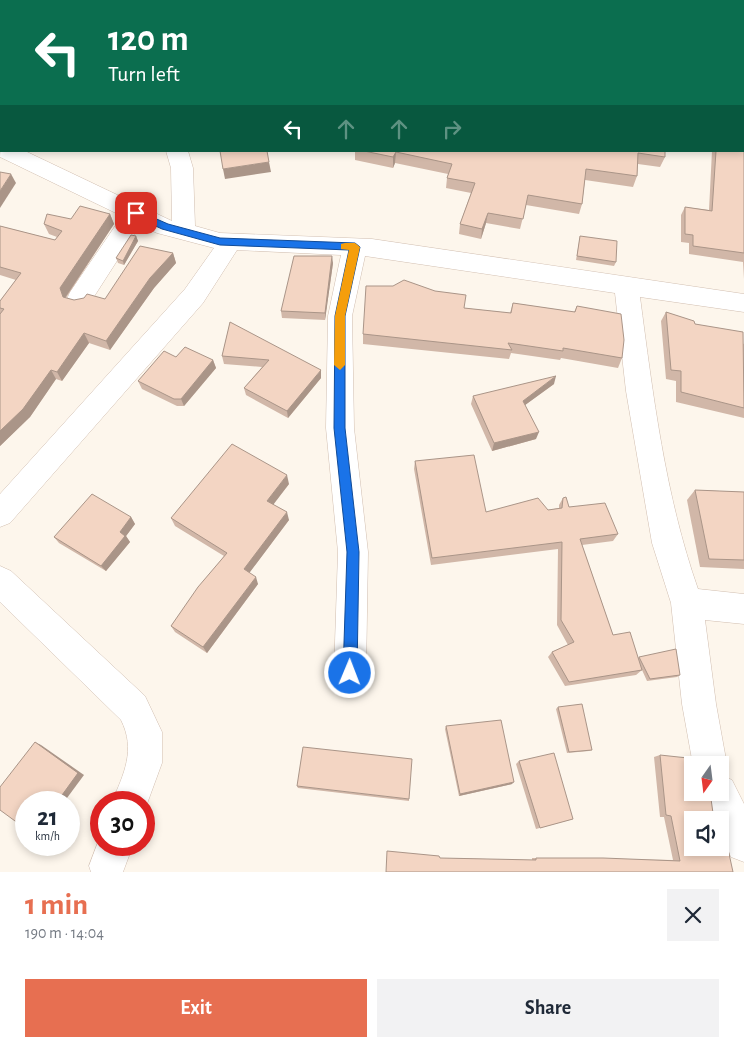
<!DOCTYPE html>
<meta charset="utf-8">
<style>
:root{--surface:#fff;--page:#f2f2f3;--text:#1f2937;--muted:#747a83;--accent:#e76f51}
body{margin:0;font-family:"Alegreya Sans",sans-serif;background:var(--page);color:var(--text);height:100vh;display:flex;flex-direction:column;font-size:19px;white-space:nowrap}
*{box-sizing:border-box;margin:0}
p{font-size:16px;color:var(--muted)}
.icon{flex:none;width:28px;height:28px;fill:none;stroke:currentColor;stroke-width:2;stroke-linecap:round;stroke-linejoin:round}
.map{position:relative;height:872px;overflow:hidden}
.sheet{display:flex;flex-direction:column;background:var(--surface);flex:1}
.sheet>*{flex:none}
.hud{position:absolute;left:0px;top:0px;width:745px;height:152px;box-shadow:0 2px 8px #0003;background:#0b6e4f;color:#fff;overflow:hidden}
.needle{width:32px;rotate:194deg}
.tools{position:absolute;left:684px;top:756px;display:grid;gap:10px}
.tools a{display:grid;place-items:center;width:45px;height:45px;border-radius:0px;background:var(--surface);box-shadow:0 2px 8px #0003;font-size:25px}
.speed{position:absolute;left:15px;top:791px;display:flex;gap:10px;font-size:25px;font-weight:700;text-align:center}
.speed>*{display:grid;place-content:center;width:65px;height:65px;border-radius:50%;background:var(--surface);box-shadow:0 2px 8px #0003;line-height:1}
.speed small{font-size:12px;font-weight:400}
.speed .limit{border:8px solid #d22;background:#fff;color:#111}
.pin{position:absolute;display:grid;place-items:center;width:42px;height:42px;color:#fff;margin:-21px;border-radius:10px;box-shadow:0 2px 8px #0006}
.me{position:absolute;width:55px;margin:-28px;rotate:1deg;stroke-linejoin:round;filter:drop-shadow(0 0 4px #0008)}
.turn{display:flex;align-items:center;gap:18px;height:105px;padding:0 25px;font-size:22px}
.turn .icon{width:65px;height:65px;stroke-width:2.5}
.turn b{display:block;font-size:35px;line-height:42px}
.lanes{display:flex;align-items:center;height:48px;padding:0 25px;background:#0003;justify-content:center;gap:25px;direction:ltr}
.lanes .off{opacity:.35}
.round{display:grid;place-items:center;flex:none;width:52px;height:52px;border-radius:0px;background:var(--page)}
.headline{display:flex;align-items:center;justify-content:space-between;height:85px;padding:0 25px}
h1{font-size:30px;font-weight:600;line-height:38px;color:var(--accent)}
.primary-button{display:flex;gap:10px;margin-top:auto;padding:10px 25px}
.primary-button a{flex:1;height:58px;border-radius:0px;background:var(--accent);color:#fff;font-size:20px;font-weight:600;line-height:58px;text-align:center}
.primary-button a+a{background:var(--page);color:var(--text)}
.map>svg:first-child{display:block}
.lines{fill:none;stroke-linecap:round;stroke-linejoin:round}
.minor-casing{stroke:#d1beb0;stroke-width:1}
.minor{fill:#fff;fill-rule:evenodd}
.wall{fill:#d1b7a8}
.shaded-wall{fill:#aa9588}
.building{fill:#f3d5c3;stroke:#aa9588}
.route{fill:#1a73e8;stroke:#114b97}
.slow{fill:#f59e0b}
</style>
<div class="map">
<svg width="744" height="872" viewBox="0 0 744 872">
<rect width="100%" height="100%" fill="#fdf6ec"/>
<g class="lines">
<!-- minor casing -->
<g class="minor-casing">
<g id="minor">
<rect x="133" y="0" width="18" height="1"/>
<polygon points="367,0 385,0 386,1 368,1"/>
<rect x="0" y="81" width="1" height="13"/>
<path d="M1 145V151H25L172 221 171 168 166 151H188L193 168 195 226 220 233 372 239 744 294V312L640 297C653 395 665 495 698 589L744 594V624L705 620 716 704 727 765 723 776 732 780 744 804V862L731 857 720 832V820H714L703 792H720V765H693L682 704 671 603 652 543 626 391 615 293 365 256 352 316 354 428 368 552 366 673 362 685 350 689 338 685 334 673 338 552 326 428 328 316 341 255 237 250 203 303 10 523 0 527V494L185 289 214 248 157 233 140 225 88 306 79 308 70 306 67 299 70 292 122 216 0 157Z"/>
<path d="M0 566 11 571 145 696 162 732V763L144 812V802H112C124 773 136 750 121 720L0 602Z"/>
<polygon points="101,834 101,845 133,845 123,872 91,872 89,866"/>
</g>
</g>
<!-- minor -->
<use href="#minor" class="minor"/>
</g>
<!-- wall -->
<g class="wall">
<polygon points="469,0 519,0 518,1 469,1"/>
<polygon points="686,0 744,0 744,74 744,1 691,1"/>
<polygon points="744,113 744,279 743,262 689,254 689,243 681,242 681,215 685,207 709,210 712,151 744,151"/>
<polygon points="355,151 665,151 665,157 660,167 638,164 637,176 633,187 585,180 582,204 579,214 526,205 520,229 486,223 481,239 459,234 460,224 471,193 446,188 447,178 448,174 395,163 393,168 355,160"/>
<polygon points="110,214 114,224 66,298 74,300 105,299 173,253 176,263 154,288 110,350 89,343 62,381 56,379 30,417 0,446 0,301 16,280 0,275 0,226 55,240 57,237 49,234 44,224 71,219"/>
<polygon points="136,236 138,241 124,265 118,263 116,258"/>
<polygon points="580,236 616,262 614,266 576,260"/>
<polygon points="333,263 325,320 282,318 281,311"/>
<polygon points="513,303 574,312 577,306 622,358 618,368 561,358 560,360 511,353 509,359 363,344 363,334 464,308 510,313"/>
<polygon points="666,312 695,324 744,344 744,418 676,402 676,381 666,379 661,321"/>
<polygon points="230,322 321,378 288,418 246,395 244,388 262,367 224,364 222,356"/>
<polygon points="176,357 213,360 216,368 184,406 177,406 142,389 138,381"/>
<polygon points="554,384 525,405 536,439 492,451 471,404 473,396"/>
<polygon points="415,461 486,512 548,510 559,508 559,505 563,498 569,507 618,534 613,541 582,545 613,635 638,658 639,657 680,675 677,677 647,681 642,670 636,675 565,686 548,657 552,652 568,645 557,625 558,549 431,565 414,469"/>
<polygon points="289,484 273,504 289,520 249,573 258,584 207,653 175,632 171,626 224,556 175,526 171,518"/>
<polygon points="695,490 744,492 744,569 700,567 687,500"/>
<polygon points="131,517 135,524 126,536 130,542 106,571 59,543 54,537"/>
<polygon points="558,707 592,750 589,751 567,753 556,709"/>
<polygon points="446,726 512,784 459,796 445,729"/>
<polygon points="660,755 692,820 733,872 440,858 532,860 532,858 536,858 673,860 664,817 660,817 654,757"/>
<polygon points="519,761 573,819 536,829 516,764"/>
<polygon points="297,786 409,799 409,801 298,788"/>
</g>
<!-- shaded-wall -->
<g class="shaded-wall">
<polygon points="46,0 69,0 67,1 43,1"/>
<polygon points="396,152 395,163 393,168 393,157"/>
<polygon points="269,162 271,172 225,179 223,169"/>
<polygon points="11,174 16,183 0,208 0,191"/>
<polygon points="488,213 486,223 481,239 482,229"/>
<polygon points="110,214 114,224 65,298 63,297 60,288"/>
<polygon points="136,236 138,241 124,265 123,261"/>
<polygon points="173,253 176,263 154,288 110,350 106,341 150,278"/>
<polygon points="332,256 333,263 325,320 325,313"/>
<polygon points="84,333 89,343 62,381 57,372"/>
<polygon points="213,360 216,368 184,406 181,399"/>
<polygon points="51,370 56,379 30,417 0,446 0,431"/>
<polygon points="321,370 321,378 288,418 287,411"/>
<polygon points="556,376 554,384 521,408 523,401"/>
<polygon points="539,432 536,439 492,451 494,443"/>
<polygon points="287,475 289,484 270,509 267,501"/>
<polygon points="287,512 289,520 247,576 244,569"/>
<polygon points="131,517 135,524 126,536 130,542 106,571 101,566 120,532"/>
<polygon points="256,577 258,584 207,653 203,647"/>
<polygon points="35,742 41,745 84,775 64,802 57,802"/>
<polygon points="514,782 512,784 459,796 460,794"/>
</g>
<!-- building -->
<g class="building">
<polygon points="0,0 46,0 43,1 1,1 1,56 0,55"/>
<polygon points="166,0 322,0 323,1 167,1"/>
<polygon points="341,0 360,0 362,1 337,1"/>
<polygon points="483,0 514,0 513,1 487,1"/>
<polygon points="696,0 744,0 744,65 744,1 695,1"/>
<polygon points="744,113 744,253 693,246 693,235 685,234 685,207 712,211 716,151 744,151"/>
<polygon points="220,151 267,151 269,162 223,169"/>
<polygon points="364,151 665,151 665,157 638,153 637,176 586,169 582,204 528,195 523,219 488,213 482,229 460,224 475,183 447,178 452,164 396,152 393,157"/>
<polygon points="0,172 11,174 0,191"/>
<polygon points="80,206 110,214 60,288 63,297 74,300 84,298 87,294 105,299 140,246 173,253 150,278 106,341 84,333 57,372 51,370 23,409 0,431 0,314 4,309 0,308 0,301 21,273 0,267 0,226 55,240 62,231 44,224 47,214 71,219"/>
<polygon points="131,235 136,236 123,261 116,258"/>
<polygon points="580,236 617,241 616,262 577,256"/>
<polygon points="294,256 332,256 325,313 281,311"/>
<polygon points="404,280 435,291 466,295 464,308 511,313 513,303 575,312 577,306 621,314 624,340 622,358 563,348 563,351 508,343 512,350 363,334 366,286 393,286"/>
<polygon points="666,312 694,321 695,324 743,332 744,408 681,392 681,371 671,370"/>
<polygon points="230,322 321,370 287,411 244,388 269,360 222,356"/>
<polygon points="185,347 213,360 181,399 174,399 138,381 164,351 176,357"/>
<polygon points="556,376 523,401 539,432 494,443 473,396"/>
<polygon points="232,444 287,475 267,501 287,512 244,569 256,577 203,647 171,626 198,587 227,553 171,518"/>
<polygon points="474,455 486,512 538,498 548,510 562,508 563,498 566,497 569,507 605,503 618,534 580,539 613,635 630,632 642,670 569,682 552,652 574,642 561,620 562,542 432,558 415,461"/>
<polygon points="695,490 744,492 744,560 709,559"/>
<polygon points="92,494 131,517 120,532 125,536 101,566 54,537"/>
<polygon points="676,649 680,675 650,679 639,657"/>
<polygon points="582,704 592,750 569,752 558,707"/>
<polygon points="501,720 514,782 460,794 446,726"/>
<polygon points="35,742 78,773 57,802 26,802 26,829 0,810 0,787"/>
<polygon points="303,747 412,759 409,799 297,786"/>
<polygon points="554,753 573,819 540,828 519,761"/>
<polygon points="660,755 697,759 698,764 706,764 692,765 692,792 710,792 714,820 692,820 692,848 720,848 720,841 726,840 733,872 386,872 387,851 439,856 440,858 536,860 536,858 603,858 680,861 671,816 666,815"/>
</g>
<!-- route -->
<polygon class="route" points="136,210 168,224 220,238 355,243 360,247 345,316 345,428 359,552 357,673 355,677 350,679 345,677 343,673 347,552 334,428 335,316 349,250 220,245 162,229 132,215 131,213"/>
<!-- slow -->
<polygon class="slow" points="345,243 355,243 360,247 345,316 345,365 340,370 334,365 335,316 349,250 341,249 341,244"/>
</svg>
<div class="tools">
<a><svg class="needle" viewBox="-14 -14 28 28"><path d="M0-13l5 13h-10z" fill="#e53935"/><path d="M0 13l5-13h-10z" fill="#747a83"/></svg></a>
<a><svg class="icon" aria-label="sound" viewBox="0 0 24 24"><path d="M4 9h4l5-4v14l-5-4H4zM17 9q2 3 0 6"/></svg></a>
</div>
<div class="speed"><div>21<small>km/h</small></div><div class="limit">30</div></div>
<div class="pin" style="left:136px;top:213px;background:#d93025"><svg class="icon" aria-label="arrive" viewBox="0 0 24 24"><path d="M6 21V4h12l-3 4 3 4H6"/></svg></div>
<svg class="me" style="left:350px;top:673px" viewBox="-20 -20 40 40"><circle r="17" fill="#1a73e8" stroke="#fff" stroke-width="3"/><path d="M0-11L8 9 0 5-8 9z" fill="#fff"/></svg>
<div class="hud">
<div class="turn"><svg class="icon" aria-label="left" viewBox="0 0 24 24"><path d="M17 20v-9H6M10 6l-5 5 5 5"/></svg><div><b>120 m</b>Turn left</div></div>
<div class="lanes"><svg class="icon" aria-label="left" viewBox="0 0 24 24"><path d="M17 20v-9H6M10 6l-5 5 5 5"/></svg><svg class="icon off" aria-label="ahead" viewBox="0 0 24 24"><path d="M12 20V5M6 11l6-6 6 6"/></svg><svg class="icon off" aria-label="ahead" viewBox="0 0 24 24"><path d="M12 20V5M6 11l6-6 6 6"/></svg><svg class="icon off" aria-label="right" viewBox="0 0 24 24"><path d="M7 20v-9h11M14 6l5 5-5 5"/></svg></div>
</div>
</div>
<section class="sheet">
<div class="headline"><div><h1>1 min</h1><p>190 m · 14:04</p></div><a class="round"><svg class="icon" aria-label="close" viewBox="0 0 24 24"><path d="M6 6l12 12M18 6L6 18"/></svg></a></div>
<div class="primary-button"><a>Exit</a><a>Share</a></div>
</section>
